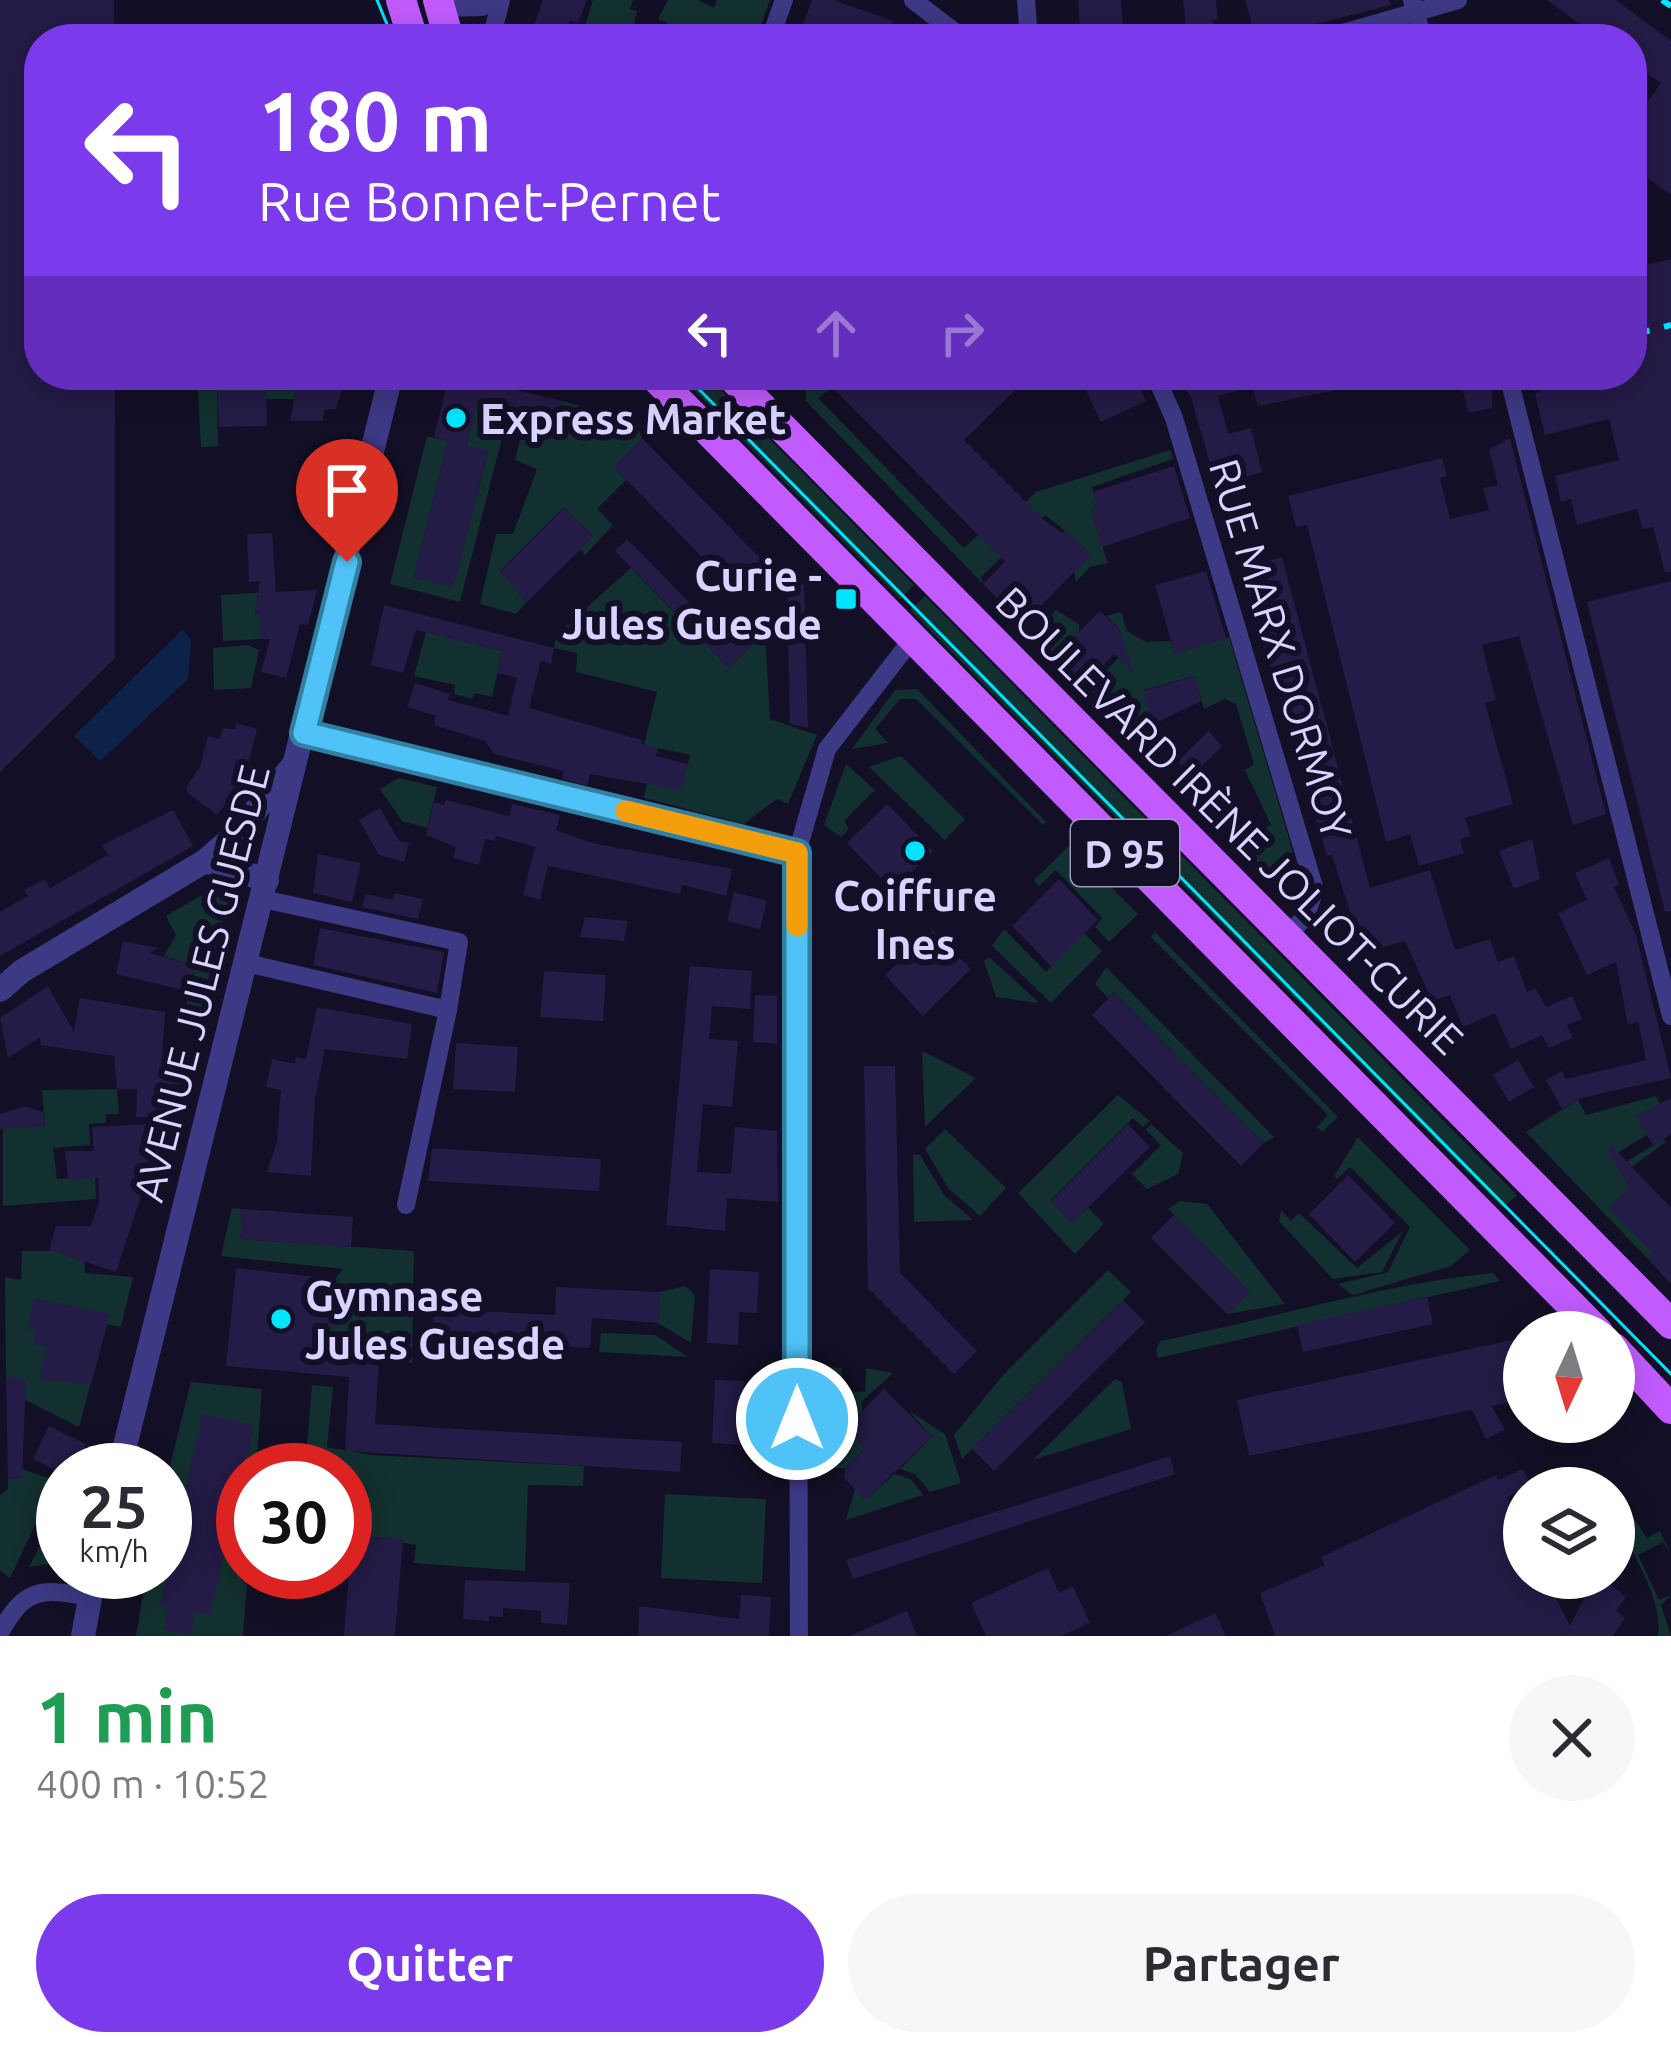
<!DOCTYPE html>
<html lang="fr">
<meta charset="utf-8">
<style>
:root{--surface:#fff;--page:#f7f7f7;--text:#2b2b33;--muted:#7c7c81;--accent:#7c3aed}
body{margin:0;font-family:Ubuntu,sans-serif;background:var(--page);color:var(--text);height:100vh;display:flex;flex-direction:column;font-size:45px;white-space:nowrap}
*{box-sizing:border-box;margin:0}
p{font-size:39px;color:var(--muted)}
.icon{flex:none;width:66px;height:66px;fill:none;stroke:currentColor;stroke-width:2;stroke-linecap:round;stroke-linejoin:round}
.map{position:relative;height:1636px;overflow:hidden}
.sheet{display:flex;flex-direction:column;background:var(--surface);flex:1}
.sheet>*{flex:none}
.hud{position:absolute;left:24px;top:24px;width:1623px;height:366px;border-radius:48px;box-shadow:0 6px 30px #0003;background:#7c3aed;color:#fff;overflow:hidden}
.needle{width:78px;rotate:184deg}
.controls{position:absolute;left:1503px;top:1311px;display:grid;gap:24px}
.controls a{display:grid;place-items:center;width:132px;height:132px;border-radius:50%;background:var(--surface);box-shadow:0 6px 30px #0003;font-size:60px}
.speed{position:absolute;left:36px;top:1443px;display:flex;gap:24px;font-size:60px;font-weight:700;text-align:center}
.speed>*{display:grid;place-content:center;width:156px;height:156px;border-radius:50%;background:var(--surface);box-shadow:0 6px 30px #0003;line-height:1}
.speed small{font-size:30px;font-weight:400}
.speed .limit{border:18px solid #d22;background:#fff;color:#111}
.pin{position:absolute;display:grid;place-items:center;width:102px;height:102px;color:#fff;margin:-123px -51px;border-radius:50% 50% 50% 0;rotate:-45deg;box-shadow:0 0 12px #0007}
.pin .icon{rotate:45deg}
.me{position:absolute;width:132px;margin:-66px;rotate:0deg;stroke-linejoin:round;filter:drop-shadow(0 0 9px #0008)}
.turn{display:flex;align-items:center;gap:42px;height:252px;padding:0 36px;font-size:54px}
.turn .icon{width:156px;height:156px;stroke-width:2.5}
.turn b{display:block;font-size:84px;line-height:102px}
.lanes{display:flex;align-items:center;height:114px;padding:0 36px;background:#0003;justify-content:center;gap:60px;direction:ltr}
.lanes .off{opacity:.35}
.round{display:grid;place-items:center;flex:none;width:126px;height:126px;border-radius:63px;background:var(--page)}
.summary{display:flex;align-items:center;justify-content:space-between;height:204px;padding:0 36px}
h1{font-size:72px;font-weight:600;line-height:90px;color:#1e9e55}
.primary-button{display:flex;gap:24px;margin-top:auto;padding:24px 36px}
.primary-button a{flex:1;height:138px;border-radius:72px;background:var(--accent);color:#fff;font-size:48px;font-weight:600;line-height:138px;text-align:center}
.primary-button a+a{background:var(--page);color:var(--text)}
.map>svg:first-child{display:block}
.green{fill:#12302f}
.water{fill:#0c2248}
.building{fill:#241b47}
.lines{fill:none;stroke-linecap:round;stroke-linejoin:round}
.minor{stroke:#3d3a85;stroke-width:18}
.tertiary{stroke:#3d3a85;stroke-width:24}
.primary{stroke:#c25bff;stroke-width:30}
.tram{stroke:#00e5ff;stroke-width:3}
.rail{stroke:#00e5ff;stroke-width:6;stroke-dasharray:18 15;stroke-linecap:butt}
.route-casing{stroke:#337fa1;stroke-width:30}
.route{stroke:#4fc3f7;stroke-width:21}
.slow{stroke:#f59e0b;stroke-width:21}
.poi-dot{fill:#00e5ff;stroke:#130f26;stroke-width:4.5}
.labels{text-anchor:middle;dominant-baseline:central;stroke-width:12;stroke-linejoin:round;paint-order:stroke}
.shield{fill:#130f26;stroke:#9e99be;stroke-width:3}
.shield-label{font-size:39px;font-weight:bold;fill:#d9d4ff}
.poi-label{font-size:42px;font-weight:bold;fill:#d9d4ff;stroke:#130f26;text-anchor:start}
.street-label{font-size:42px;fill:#d9d4ff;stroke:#130f26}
</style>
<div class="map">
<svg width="1671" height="1636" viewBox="0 0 1671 1636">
<rect width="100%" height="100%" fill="#130f26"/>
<!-- green -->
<g class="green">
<polygon points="593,0 633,0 630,9 637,11 631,39 591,39 594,29 585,26"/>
<polygon points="668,0 698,0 714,8 717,0 770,0 756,39 716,39 688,29 685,39 663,39 667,23 658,19"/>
<polygon points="197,375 299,375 294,399 266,399 265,391 217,392 218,446 201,447"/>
<polygon points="679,375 706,375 914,585 900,599"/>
<polygon points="806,375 835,375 832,387 818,398 964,548 979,534 987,540 1036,492 1170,450 1173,459 1092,487 1097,503 1091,512 1108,563 1090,567 1076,582 1068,533 1045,515 981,577 983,584 806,401"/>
<polygon points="481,383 504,387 494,422 505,426 460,602 390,584 427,436 448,441 414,577 453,586 488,452 467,445"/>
<polygon points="562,401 634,420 642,438 614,466 626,480 597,509 613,525 585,555 580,549 593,536 564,507 500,571 527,602 516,614 480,604 496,534 513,534 537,469 515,460 523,429 554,435"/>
<polygon points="631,568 729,668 765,631 770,719 817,735 788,804 777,799 744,824 644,798 647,782 681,789 690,755 644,745 657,692 576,672 577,653 554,648 557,634"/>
<polygon points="258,593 255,612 265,616 261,639 223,641 221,595"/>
<polygon points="925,596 1517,1195 1503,1208 910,610"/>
<polygon points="1056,610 1079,624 1079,632 1056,655 1033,633"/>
<polygon points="1121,612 1127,631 1146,642 1171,641 1175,654 1229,637 1293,852 1265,870 1244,849 1249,835 1271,825 1245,770 1254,764 1236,704 1225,699 1204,709 1194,676 1144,690 1152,722 1128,730 1085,684 1096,672 1101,676 1126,650 1119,629 1107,616"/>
<polygon points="426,632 502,651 492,697 475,693 472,699 454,694 455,685 414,676"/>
<polygon points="248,645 259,650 251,688 214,690 213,648"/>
<polygon points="917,689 1046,822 1043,825 916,699 900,699 875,729 888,743 852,749 895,690"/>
<polygon points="901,756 965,819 945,840 869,767"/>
<polygon points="846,764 875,790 844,821 849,829 841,837 824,825"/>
<polygon points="399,778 437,787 427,828 402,821 380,789"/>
<polygon points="1069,846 1138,914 1109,942 1095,927 1102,918 1056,870 1039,886 1034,880"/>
<polygon points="214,888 228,901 199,1016 185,1013 195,966 164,956 176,935 166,916"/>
<polygon points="1004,929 1046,972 1084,933 1102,951 1051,1003 992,946"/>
<polygon points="1155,932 1338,1117 1322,1132 1317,1127 1328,1115 1151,937"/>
<polygon points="989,957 1037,1001 1036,1003 996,997 984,961"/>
<polygon points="1106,967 1274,1137 1264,1143 1114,992 1108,998 1095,984"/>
<polygon points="922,1051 976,1078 925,1127"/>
<polygon points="117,1089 119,1114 106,1114 106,1123 89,1124 90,1145 53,1148 57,1179 95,1177 96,1199 3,1206 3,1128 45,1126 42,1090"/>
<polygon points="1118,1095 1150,1121 1143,1127 1133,1118 1051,1200 1072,1222 1088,1208 1104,1224 1075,1254 1018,1193"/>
<polygon points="1656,1096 1669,1121 1611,1157 1618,1167 1663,1139 1666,1142 1626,1171 1645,1181 1609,1208 1654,1254 1648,1259 1526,1132 1578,1100 1586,1115"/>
<polygon points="1151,1124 1183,1153 1178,1174 1147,1189 1132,1174 1161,1145 1146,1130"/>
<polygon points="945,1129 1006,1188 980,1216 949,1189 925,1149"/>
<polygon points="1358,1137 1470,1250 1451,1266 1353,1295 1338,1284 1388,1272 1410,1227 1350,1167 1337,1179 1334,1176"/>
<polygon points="913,1154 920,1155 944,1195 973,1220 914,1222"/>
<polygon points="1180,1201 1207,1204 1285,1304 1227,1314 1249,1292 1168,1209"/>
<polygon points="232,1208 242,1209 241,1239 414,1251 412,1363 327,1359 335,1279 343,1269 221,1256"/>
<polygon points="1281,1210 1291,1221 1299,1213 1357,1268 1403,1231 1382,1272 1333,1279 1279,1221"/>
<polygon points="22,1251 84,1251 85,1273 133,1277 121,1327 107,1324 79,1427 25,1400 18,1379 6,1378 5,1277 21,1280"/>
<polygon points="1108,1270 1131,1292 962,1459 954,1435 1004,1374"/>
<path d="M1493 1273 1500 1281 1158 1358 1156 1350 1160 1341C1267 1320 1381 1284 1493 1273Z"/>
<polygon points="685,1286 695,1295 691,1343 658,1323 660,1292"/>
<polygon points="601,1333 655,1335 688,1357 599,1352"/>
<polygon points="817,1367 842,1368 842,1391 865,1392 866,1368 893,1373 862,1401 864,1449 845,1468 817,1469"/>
<polygon points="1115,1379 1122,1382 1131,1429 1033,1460"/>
<polygon points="191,1382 262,1389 256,1470 243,1470 243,1572 248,1572 243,1636 136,1636 147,1572 165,1572 165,1486"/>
<polygon points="312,1385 333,1387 327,1447 371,1455 584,1466 583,1486 528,1485 525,1571 414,1563 416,1545 345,1534 345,1520 354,1520 358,1479 345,1478 345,1470 305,1470"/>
<polygon points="909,1411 945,1434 961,1483 930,1492 915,1474 900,1469 932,1437"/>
<polygon points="8,1464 56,1481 10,1578 0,1570 0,1495 8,1489"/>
<polygon points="895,1474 912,1480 923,1495 846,1520 855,1489 865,1499"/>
<path d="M1614 1489 1647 1538 1660 1531 1671 1554 1663 1542 1638 1555 1659 1600 1671 1595 1661 1605 1671 1636H1658C1664 1585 1614 1541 1614 1489Z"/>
<polygon points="665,1494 766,1499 762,1583 661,1578"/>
<polygon points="63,1502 62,1562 29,1567"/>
</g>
<!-- water -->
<polygon class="water" points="183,629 191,641 188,679 100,761 74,736"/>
<!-- building -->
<g class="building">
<polygon points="0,0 114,0 114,39 39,39 39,375 115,375 115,658 0,772"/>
<polygon points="543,0 587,0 578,23 570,20 564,39 531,34"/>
<polygon points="812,0 834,0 893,21 886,39 798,39"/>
<polygon points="1078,0 1121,0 1124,39 1081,39"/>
<polygon points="1183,0 1216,0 1218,20 1212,20 1217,39 1188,39"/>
<polygon points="1245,0 1389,0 1391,5 1256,39"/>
<polygon points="1547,0 1616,0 1671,41 1671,195 1632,167 1632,124 1661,83 1632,62 1632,39 1600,39"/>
<polygon points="1671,259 1671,572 1665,572 1653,527 1643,529 1637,509 1577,525 1571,499 1561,502 1555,476 1619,460 1609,419 1545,435 1535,394 1564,375 1632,375 1632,268"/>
<polygon points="299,375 346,375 336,409 324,410 323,421 290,421"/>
<polygon points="449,375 495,375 492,384 562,401 557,418 478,398 467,445 488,451 453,587 414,578 448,441 434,437"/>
<polygon points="840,375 1031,375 964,440 1045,521 1062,533 1065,530 1092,554 1023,624 983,584 1005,562 835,390"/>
<polygon points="1079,375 1133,375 1146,401 1101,422"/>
<polygon points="1176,375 1370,375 1370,383 1258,406 1252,386 1218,396 1228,434 1251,428 1262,472 1237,479 1240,494 1220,498 1191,397"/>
<polygon points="1458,375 1493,375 1492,408 1469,413"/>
<polygon points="217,391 266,391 267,426 219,427"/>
<polygon points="642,438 771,569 741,597 613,466"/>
<polygon points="1510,438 1606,814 1573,825 1519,636 1482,645 1496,700 1485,703 1513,804 1465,818 1471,836 1460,839 1464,853 1419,866 1410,834 1386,842 1307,525 1296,527 1288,496 1442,458 1447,476 1440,478 1450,519 1489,510 1483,488 1498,485 1489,449"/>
<polygon points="1174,466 1190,518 1102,547 1091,511 1097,503 1093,492"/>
<polygon points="565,507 593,537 527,602 500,572"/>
<polygon points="272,533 276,592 317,590 308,625 300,624 286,678 261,672 270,639 261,639 260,614 255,613 260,581 249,582 247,534"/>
<polygon points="627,539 729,643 753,620 765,631 729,668 615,551"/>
<polygon points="1282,557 1370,888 1430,870 1455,950 1490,939 1498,962 1514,956 1527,992 1535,988 1546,1007 1572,996 1582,1019 1567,1025 1573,1038 1549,1048 1542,1035 1511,1049 1495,1013 1463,1027 1450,995 1432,1001 1405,941 1363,953 1332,855 1327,856 1241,569"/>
<polygon points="1206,571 1226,638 1175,654 1155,585"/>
<polygon points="1671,581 1671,911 1665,912 1587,602"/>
<polygon points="787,584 804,584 808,728 790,724"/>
<polygon points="384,605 554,648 551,664 541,660 529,708 642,740 641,744 658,748 656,756 688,764 681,790 590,774 587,786 562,779 564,771 494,754 485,741 434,725 436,716 407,707 415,683 450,694 448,700 508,716 517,678 497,673 502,651 416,630 403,673 371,665"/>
<polygon points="1100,611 1119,629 1134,673 1114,654 1085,684 1056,655"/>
<polygon points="1195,676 1201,701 1152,725 1143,691"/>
<polygon points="236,723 257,729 244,780 217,815 187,792 187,786 200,767 208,736 220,739 223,728 235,729"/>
<polygon points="1209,731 1222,747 1191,776 1177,762"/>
<polygon points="446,800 509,816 512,804 560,815 556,830 592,843 732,869 726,896 682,885 680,894 548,866 540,900 523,895 535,847 496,836 495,841 485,839 479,865 453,858 456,847 426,835 434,802 444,805"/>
<polygon points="887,804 933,851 893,890 847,843"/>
<polygon points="380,808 399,841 409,843 404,862 379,855 359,820"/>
<polygon points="173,810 193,846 0,956 0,912 28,896 24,890 45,879 50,888 108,855 102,845"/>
<polygon points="1532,839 1540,879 1514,889 1499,851"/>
<polygon points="318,854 361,863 352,902 313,893"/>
<polygon points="1609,858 1619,885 1614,887 1636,935 1671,1078 1581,1098 1562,1109 1546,1080 1562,1071 1566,1079 1646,1060 1638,1021 1628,1025 1616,962 1587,975 1558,913 1587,900 1575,873"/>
<polygon points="1059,879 1098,920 1052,967 1012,926"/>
<polygon points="734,892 767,901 760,929 727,921"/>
<polygon points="394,893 423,899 418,919 362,907 366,894 393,900"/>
<polygon points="585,917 628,921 624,941 580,937"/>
<polygon points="320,928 444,952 437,993 313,965"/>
<polygon points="932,930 971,969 923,1016 885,975"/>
<polygon points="123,941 158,948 150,953 195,966 190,992 116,974"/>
<polygon points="690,966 752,971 750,1009 712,1006 709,1039 738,1041 732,1107 703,1104 697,1172 731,1174 735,1127 777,1131 778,1202 727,1198 725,1231 666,1225"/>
<polygon points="544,971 606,975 603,1021 540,1017"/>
<polygon points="48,986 74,1032 80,998 165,1012 162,1057 189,1059 188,1084 167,1084 167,1117 136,1117 137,1089 117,1089 114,1056 41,1045 40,1037 8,1058 0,1018"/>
<polygon points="1114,992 1264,1143 1241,1166 1092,1015"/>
<polygon points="755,995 777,996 777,1044 753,1042"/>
<polygon points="317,1007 412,1024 407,1059 325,1049 315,1099 311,1176 267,1172 277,1141 281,1090 266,1087 272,1059 295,1064 296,1057 306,1059"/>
<polygon points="456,1043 518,1047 515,1092 453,1089"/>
<polygon points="1518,1060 1534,1087 1509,1102 1493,1075"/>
<polygon points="864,1066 895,1066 900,1273 977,1351 954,1374 868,1288"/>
<polygon points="1671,1098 1671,1134 1653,1145 1635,1116"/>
<polygon points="25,1106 43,1112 45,1126 0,1129 0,1114"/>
<polygon points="147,1124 149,1169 139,1170 141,1196 116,1272 49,1250 56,1226 91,1226 99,1202 98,1178 68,1180 65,1151 94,1151 92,1127"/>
<polygon points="1128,1124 1150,1147 1072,1223 1051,1201"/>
<polygon points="1612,1146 1671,1208 1671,1284 1648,1259 1654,1254 1609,1208 1629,1188 1607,1150"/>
<polygon points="432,1148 601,1159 599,1191 428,1181"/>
<polygon points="1348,1175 1395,1223 1355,1262 1309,1214"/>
<polygon points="242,1209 353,1217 351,1247 240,1239"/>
<polygon points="1174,1215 1250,1292 1227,1314 1151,1238"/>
<polygon points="236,1268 335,1279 327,1360 379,1362 375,1424 682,1442 680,1472 345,1451 349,1377 226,1366"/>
<polygon points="710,1269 759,1272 757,1313 739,1312 738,1345 707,1343"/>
<polygon points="556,1287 660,1292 658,1323 592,1318 590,1348 433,1339 433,1309 555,1315"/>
<polygon points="1427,1296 1433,1324 1303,1352 1297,1325"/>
<polygon points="34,1298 110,1314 91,1384 39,1379 47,1347 34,1344 36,1333 27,1330"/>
<polygon points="1123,1300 1145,1322 994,1471 972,1449"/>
<polygon points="1516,1339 1524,1399 1492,1406 1505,1430 1486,1439 1472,1410 1249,1456 1237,1400"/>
<polygon points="6,1378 26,1379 22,1479 8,1479"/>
<polygon points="715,1380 744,1381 741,1445 712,1443"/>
<polygon points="884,1389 932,1437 865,1500 844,1478 845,1468 864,1449 844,1429"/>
<polygon points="202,1414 254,1425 210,1615 195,1612 190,1635 164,1630 168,1607 160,1605"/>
<polygon points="49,1426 86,1444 73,1470 55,1470 33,1459"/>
<polygon points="1170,1456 1175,1474 853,1579 846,1560"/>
<polygon points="1523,1469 1531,1487 1507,1497 1524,1533 1524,1578 1546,1578 1570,1626 1594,1578 1603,1578 1626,1597 1616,1611 1625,1618 1613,1636 1275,1636 1260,1593 1325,1565 1321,1557 1496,1475 1498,1480"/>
<polygon points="352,1535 403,1539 395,1636 344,1636"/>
<polygon points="1048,1568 1059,1593 1073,1586 1090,1623 1061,1636 986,1636 971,1603"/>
<polygon points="465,1580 570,1583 567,1625 541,1623 541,1611 503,1608 503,1617 489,1616 489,1621 463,1619"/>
<polygon points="741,1595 771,1597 769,1636 638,1636 639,1606 739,1619"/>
<polygon points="907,1611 917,1636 849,1636"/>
<polygon points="1215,1613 1226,1636 1166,1636"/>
</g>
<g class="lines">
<!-- minor -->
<g class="minor">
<polyline points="913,0 964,39"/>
<polyline points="1026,0 1029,39"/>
<polyline points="1412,0 1423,39"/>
<polyline points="440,8 482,7 498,0"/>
<polyline points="491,39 501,0"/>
<polyline points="770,39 784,0"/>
<polyline points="1322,39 1458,0"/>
<polyline points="1155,375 1174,418 1315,890 1305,917 1286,937"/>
<polyline points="1508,375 1671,1016"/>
<polyline points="305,733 797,853"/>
<polyline points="263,899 459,942 448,1010"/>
<polyline points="246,963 448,1010 406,1205"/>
<path d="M0 1633C25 1587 41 1588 90 1597"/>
<polyline points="799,1636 797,853 827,749 913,638"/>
</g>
<!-- tertiary -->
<g class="tertiary">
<polyline points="205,861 267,880"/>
<polyline points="0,990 22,971 205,861 236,834 291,768"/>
<polyline points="119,1470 391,375"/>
<polyline points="83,1636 95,1572"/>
</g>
<!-- primary -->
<g class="primary">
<polyline points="401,0 413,39"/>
<polyline points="438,0 449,39"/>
<polyline points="653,375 1598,1332"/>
<polyline points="730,375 1671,1324"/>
<polyline points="1614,1348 1671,1409"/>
</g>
<!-- tram -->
<g class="tram">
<polyline points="377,0 393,39"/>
<polyline points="685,375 1671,1374"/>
</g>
<!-- rail -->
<g class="rail">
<polyline points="1662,0 1671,6"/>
<polyline points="1632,335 1671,325"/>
<polyline points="1533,388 1550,375"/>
</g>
</g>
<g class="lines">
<!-- route casing -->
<g class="route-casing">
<polyline id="route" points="347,562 304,733 797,853 797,1419"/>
</g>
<!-- route -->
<use href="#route" class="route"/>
<!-- slow -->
<polyline class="slow" points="626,811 797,853 797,926"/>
</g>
<!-- markers -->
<g class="poi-dot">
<circle cx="456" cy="418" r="12"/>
<rect x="834" y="587" width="24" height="24" rx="6"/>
<circle cx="915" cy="851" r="12"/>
<circle cx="281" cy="1319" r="12"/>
</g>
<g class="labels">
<!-- shield labels -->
<rect class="shield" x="1071" y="820" width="108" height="66" rx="9"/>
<g class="shield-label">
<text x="1125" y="853">D 95</text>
</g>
<!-- poi labels -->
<g class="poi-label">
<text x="480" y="418">Express Market</text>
<text x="822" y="575" text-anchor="end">Curie -<tspan x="822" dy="48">Jules Guesde</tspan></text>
<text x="915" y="895" text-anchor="middle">Coiffure<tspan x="915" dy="48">Ines</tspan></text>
<text x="305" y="1295">Gymnase<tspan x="305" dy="48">Jules Guesde</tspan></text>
</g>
<!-- street labels -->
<g class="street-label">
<text transform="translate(1281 649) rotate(73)">RUE MARX DORMOY</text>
<text transform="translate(1230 820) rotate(45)">BOULEVARD IRÈNE JOLIOT-CURIE</text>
<text transform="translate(201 983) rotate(-76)">AVENUE JULES GUESDE</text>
</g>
</g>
</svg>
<div class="controls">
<a><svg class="needle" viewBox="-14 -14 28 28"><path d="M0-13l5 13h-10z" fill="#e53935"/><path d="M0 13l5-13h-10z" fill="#7c7c81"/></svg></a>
<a><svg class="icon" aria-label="layers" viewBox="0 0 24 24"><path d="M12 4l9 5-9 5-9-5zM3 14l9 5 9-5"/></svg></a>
</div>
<div class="speed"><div>25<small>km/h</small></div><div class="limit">30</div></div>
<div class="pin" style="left:347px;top:562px;background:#d93025"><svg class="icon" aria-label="arrive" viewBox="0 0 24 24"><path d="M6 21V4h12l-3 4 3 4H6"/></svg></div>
<svg class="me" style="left:797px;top:1419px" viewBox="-20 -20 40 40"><circle r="17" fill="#4fc3f7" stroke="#fff" stroke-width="3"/><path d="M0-11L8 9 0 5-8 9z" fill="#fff"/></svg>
<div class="hud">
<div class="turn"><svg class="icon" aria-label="left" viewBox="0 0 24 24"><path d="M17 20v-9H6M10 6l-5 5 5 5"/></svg><div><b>180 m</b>Rue Bonnet-Pernet</div></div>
<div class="lanes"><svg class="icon" aria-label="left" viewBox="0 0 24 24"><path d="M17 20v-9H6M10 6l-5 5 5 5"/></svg><svg class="icon off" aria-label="ahead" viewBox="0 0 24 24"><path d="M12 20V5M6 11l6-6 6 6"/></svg><svg class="icon off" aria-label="right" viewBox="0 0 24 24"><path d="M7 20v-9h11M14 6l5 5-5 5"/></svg></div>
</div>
</div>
<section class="sheet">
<div class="summary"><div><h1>1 min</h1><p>400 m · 10:52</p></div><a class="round"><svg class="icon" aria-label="close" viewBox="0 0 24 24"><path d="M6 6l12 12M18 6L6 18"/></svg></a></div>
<div class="primary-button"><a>Quitter</a><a>Partager</a></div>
</section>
